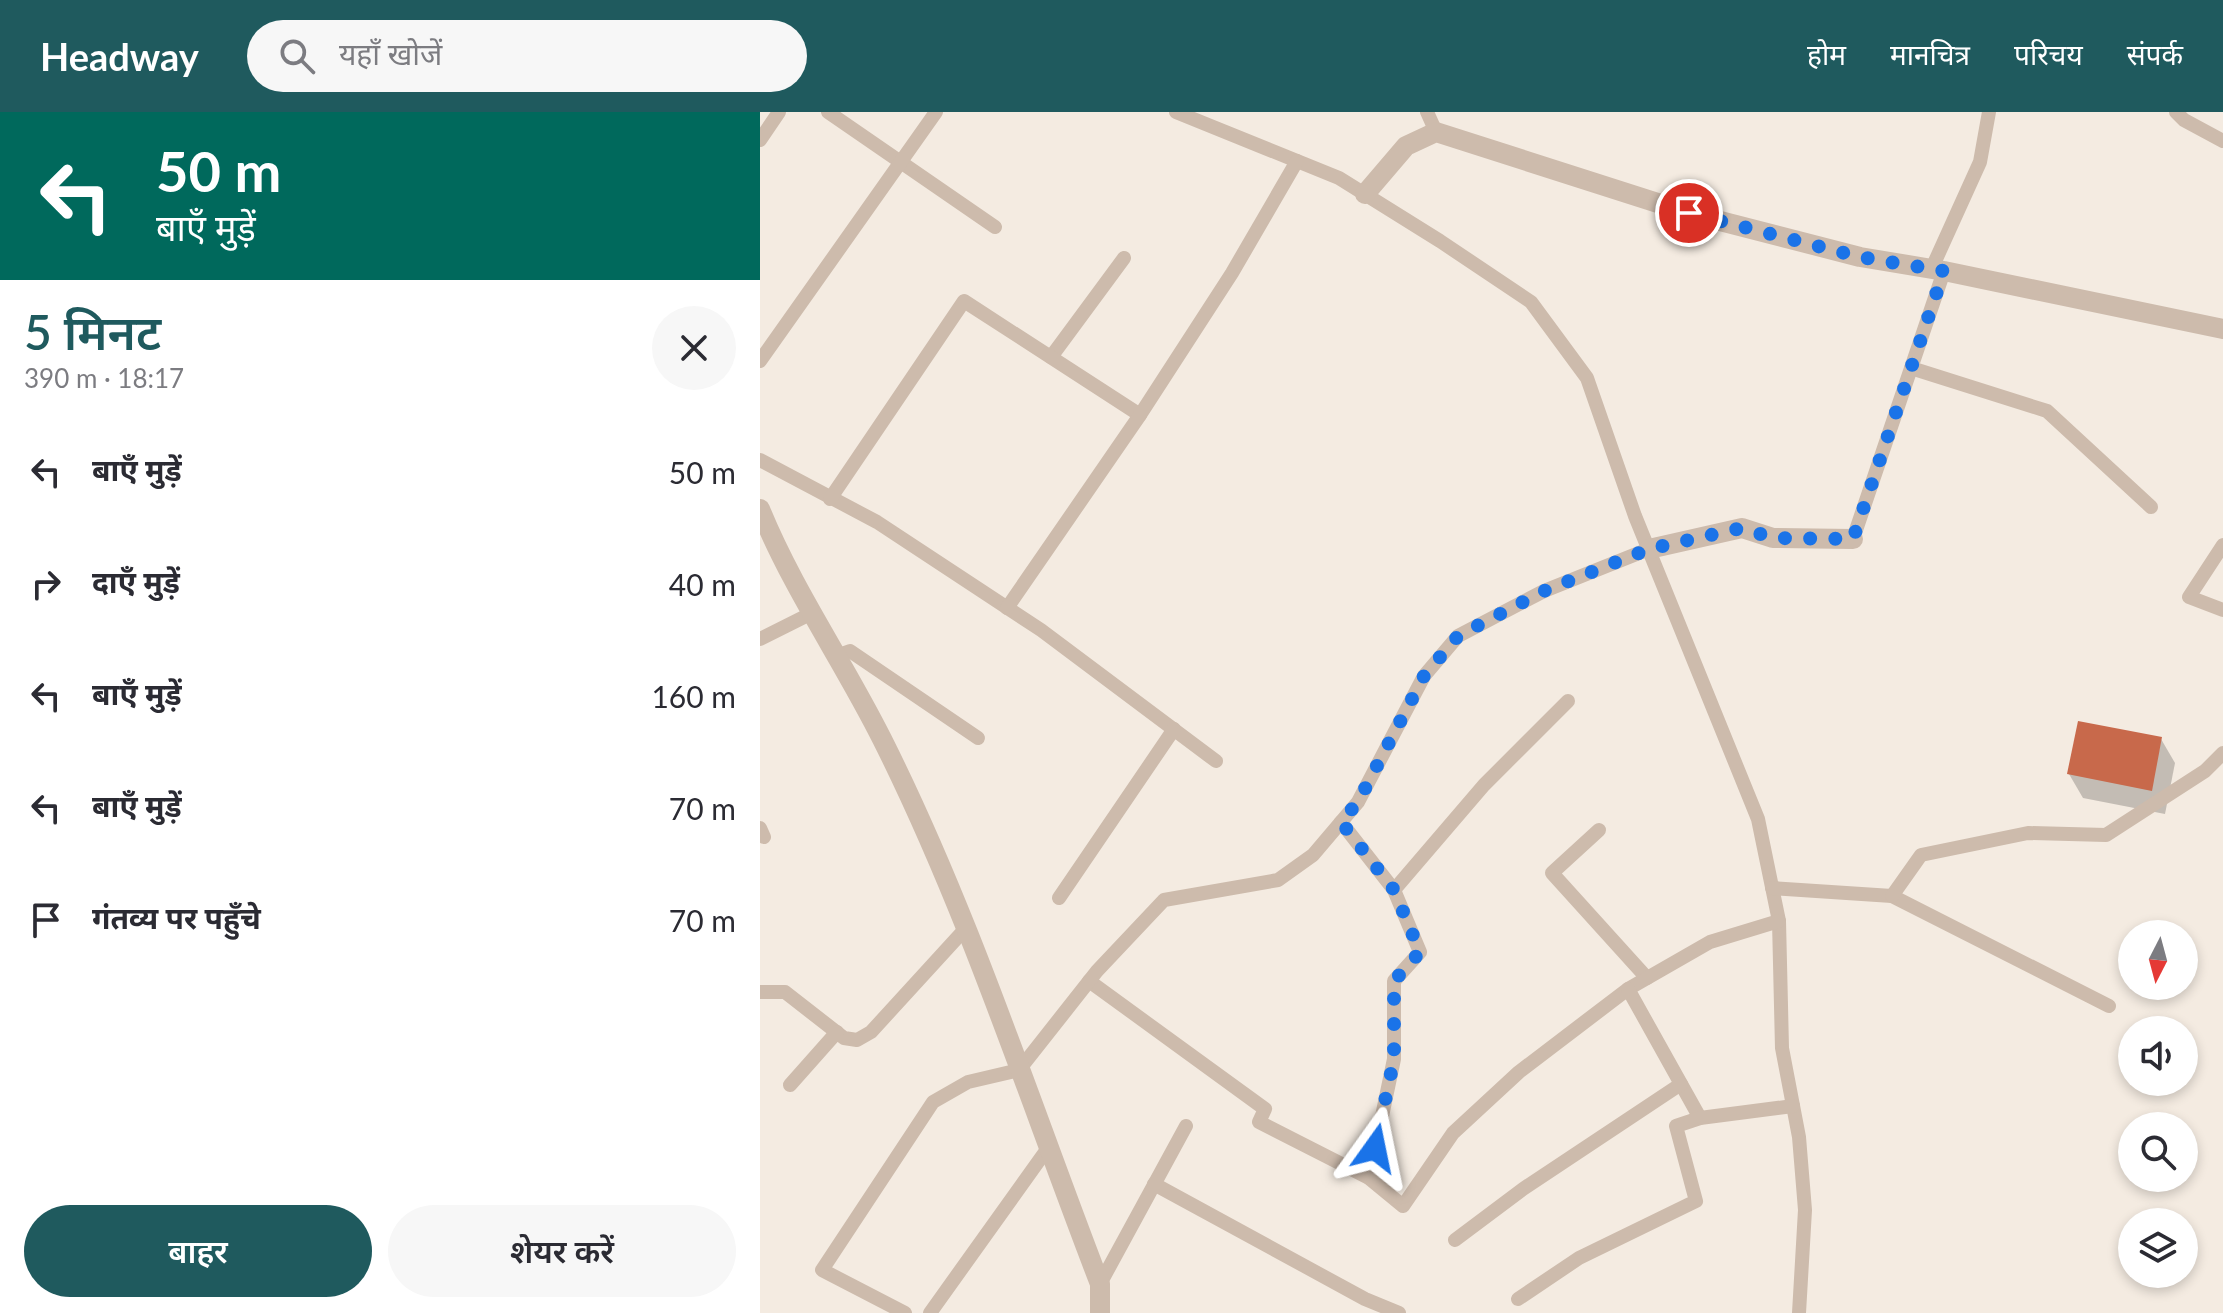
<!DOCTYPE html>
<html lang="hi">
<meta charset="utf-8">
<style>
:root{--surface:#fff;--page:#f7f7f7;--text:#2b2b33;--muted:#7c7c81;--accent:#1f5a5e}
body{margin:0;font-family:Lato,"Noto Sans Devanagari",sans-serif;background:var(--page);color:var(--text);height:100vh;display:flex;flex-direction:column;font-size:30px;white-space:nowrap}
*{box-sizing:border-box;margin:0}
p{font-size:26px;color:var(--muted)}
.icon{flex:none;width:44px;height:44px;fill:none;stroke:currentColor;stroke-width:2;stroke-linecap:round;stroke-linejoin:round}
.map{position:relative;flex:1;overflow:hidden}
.sheet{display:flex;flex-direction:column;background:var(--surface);width:760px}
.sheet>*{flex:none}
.hud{background:#00695c;color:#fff;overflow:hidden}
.needle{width:52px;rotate:186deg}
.tools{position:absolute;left:1358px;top:808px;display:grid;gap:16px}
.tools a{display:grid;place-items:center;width:80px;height:80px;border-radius:50%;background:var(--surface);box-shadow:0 4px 12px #0003;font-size:40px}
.pin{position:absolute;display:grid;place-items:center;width:68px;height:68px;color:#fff;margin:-34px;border:4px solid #fff;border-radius:50%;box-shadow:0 2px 8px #0007}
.me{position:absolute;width:88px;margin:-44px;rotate:12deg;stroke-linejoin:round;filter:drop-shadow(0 0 6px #0008)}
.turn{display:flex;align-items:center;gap:28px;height:168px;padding:0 24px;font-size:36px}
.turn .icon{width:104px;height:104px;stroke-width:2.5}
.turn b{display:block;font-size:56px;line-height:68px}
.round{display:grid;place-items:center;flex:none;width:84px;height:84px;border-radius:42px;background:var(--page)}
.headline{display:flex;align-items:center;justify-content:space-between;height:136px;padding:0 24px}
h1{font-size:48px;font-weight:600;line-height:60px;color:var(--accent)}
.primary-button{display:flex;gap:16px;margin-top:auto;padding:16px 24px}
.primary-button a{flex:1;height:92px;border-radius:48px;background:var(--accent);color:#fff;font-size:32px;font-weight:600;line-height:92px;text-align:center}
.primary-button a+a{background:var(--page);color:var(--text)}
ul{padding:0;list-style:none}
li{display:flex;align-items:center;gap:24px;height:112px;padding:0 24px}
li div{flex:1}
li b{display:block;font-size:30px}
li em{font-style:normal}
header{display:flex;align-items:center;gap:48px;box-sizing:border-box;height:112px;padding:0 40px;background:var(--accent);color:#fff}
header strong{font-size:38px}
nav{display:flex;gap:44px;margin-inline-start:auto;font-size:28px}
.search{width:560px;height:72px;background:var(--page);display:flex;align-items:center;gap:20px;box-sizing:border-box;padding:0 28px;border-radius:44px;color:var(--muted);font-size:30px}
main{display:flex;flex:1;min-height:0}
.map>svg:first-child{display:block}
.shadow{fill:#0003}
.building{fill:#c8694b}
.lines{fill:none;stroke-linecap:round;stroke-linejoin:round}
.service{stroke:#cdbbac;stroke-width:14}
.minor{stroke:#cdbbac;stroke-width:20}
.route{stroke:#1a73e8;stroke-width:14;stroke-dasharray:0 25.2}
</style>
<header>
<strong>Headway</strong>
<div class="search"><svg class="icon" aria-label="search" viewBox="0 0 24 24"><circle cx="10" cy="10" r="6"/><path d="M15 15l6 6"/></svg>यहाँ खोजें</div>
<nav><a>होम</a><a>मानचित्र</a><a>परिचय</a><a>संपर्क</a></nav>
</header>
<main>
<section class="sheet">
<div class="hud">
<div class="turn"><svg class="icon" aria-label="left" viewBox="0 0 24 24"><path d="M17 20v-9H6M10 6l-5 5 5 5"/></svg><div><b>50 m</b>बाएँ मुड़ें</div></div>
</div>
<div class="headline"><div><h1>5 मिनट</h1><p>390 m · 18:17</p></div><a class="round"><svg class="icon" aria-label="close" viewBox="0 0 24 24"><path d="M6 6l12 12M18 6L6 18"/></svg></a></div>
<ul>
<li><svg class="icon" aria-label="left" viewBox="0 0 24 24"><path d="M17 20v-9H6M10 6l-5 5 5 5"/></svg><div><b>बाएँ मुड़ें</b></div><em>50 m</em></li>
<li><svg class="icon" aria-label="right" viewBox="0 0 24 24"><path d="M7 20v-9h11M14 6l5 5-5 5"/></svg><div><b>दाएँ मुड़ें</b></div><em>40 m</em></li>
<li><svg class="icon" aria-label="left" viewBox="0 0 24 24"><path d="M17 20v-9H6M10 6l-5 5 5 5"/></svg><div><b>बाएँ मुड़ें</b></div><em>160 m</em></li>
<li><svg class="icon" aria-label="left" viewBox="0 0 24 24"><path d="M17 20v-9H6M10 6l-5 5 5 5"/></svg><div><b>बाएँ मुड़ें</b></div><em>70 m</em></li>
<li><svg class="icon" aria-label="arrive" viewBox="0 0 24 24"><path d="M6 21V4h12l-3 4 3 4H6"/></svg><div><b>गंतव्य पर पहुँचे</b></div><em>70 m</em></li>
</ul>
<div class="primary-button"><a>बाहर</a><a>शेयर करें</a></div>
</section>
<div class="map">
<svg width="1463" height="1201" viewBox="0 0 1463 1201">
<rect width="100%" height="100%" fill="#f4ebe1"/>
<!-- shadow -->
<polygon class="shadow" points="1401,627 1415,651 1405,702 1323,686 1309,662"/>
<!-- building -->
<polygon class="building" points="1318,609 1402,625 1392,679 1307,662"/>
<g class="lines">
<!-- service -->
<g class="service">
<polyline points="68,0 235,115"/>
<polyline points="416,0 579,66 680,129 771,190 827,266 875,404 998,707 1019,809 1022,936 1039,1025 1045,1098 1039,1201"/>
<polyline points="667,0 676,20"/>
<polyline points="1416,0 1424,8 1463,29"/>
<polyline points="0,28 19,0"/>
<polyline points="1172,156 1220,50 1229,0"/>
<polyline points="291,245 364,146"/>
<polyline points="0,249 176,0"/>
<polyline points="1151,256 1287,299 1391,395"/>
<polyline points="0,348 117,410 281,518 456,649"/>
<polyline points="70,387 204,189 380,303"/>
<polyline points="1093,427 1184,159"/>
<polyline points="1463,433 1429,485 1463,498"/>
<polyline points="247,496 380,303 472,161 537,49"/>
<polyline points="0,527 52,501"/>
<polyline points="76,544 90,539 218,626"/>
<polyline points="581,710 634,778 660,840 634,869 634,947 609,1066"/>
<polyline points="0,716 4,725"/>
<polyline points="839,718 792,761 887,866"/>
<polyline points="1012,776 1132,784 1349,894"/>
<polyline points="634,778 724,673 808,589"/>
<polyline points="1132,784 1161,743 1268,721 1346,723 1445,659 1463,641"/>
<polyline points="299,786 414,617"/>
<polyline points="329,869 505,997 499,1010 609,1066 643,1094 693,1021 759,960 868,877 950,830 1019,809"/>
<polyline points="868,877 940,1006"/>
<polyline points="0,880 25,880 84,926 97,928 111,920 207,815"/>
<polyline points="30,973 77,920"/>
<polyline points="394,1072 605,1187 639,1201"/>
<polyline points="695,1128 763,1077 921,972"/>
<polyline points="340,1172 426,1014"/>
<polyline points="758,1187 819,1146 936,1089 916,1014 940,1006 1033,994"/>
<polyline points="145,1201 62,1158 173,990 208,970 259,958 337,859 404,788 518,768 553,743 598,690 664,564 698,524 784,479 889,437"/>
<polyline points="170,1201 288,1036"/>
</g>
<!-- minor -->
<g class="minor">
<polyline points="605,82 646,34 676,20 929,101 1100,145 1184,159 1463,217"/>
<path d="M0 397C33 478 83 549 122 627 209 800 270 991 340 1172V1201"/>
<polyline points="889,437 982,416 1013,426 1093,427"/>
</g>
</g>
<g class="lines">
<!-- route -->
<polyline class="route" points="615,1036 634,947 634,869 660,840 634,778 581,710 598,690 664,564 698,524 784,479 889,437 982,416 1013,426 1093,427 1184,159 1100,145 929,101"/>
</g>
</svg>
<div class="tools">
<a><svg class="needle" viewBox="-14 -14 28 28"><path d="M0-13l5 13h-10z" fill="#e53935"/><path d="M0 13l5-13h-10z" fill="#7c7c81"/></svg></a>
<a><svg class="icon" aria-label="sound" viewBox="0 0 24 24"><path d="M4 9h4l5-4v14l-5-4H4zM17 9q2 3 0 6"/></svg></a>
<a><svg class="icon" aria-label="search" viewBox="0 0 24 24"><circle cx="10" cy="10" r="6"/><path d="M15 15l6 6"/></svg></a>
<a><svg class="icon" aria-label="layers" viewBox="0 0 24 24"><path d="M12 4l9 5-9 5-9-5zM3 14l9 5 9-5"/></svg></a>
</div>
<div class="pin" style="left:929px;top:101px;background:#d93025"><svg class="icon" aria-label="arrive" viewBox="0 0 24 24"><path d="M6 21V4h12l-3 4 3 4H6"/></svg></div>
<svg class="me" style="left:615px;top:1036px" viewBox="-20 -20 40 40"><path d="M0-17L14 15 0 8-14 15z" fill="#1a73e8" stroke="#fff" stroke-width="4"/></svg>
</div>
</main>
